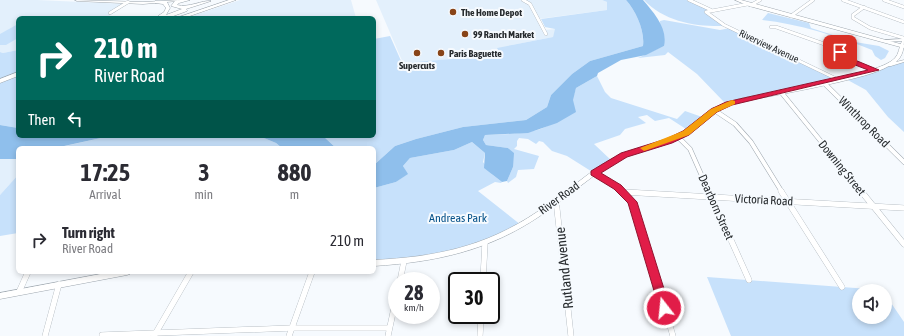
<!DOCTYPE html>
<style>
:root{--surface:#fff;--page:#f2f2f3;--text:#2b2b33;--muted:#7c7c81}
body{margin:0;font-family:"Asap Condensed",sans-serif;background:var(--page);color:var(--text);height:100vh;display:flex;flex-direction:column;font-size:15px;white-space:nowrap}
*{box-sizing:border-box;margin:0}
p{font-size:13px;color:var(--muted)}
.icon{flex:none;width:22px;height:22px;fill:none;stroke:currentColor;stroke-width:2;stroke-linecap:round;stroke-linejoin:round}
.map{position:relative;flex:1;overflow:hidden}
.details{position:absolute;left:16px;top:146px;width:360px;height:128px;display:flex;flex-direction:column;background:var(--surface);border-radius:6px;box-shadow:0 2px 6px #0003}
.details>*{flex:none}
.hud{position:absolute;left:16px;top:16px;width:360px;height:122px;border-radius:6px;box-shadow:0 2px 6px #0003;background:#00695c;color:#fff;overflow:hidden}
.tools{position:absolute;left:852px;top:284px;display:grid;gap:8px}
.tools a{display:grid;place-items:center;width:40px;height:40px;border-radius:50%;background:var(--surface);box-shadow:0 2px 6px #0003;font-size:20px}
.speed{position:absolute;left:388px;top:272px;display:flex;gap:8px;font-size:20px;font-weight:700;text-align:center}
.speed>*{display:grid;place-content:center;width:52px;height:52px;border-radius:50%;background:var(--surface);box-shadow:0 2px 6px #0003;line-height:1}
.speed small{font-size:10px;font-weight:400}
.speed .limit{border:2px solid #111;border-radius:6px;background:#fff;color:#111}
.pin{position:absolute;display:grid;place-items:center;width:34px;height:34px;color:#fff;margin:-17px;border-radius:8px;box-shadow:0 2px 6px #0006}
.me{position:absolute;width:44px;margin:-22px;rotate:344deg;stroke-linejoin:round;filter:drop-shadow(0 0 3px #0008)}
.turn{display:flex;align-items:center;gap:14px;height:84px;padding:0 12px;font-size:18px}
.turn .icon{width:52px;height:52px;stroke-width:2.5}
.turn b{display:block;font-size:28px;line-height:34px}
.then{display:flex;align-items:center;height:38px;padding:0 12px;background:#0003;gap:8px;font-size:15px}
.eta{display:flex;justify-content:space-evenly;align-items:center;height:68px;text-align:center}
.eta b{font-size:24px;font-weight:700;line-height:28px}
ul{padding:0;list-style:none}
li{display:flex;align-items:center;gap:12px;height:52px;padding:0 12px}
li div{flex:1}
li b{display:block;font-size:15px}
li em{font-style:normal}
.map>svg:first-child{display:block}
.built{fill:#e3f0fc}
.green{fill:#c7e1fb}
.water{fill:#8fbfec}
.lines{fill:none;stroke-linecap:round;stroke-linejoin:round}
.street-far2-casing{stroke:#9da6ae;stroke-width:3.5}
.street-far1-casing{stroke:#9da6ae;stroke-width:5}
.street-casing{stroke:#9da6ae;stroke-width:6}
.secondary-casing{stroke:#9da6ae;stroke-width:1}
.primary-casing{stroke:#9da6ae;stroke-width:1}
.highway-casing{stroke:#9da6ae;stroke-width:1}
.street-far2{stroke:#fff;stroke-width:3}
.street-far1{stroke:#fff;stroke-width:4}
.street{stroke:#fff;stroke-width:5.5}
.secondary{fill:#fff;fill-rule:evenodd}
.primary{fill:#fff;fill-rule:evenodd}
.highway{fill:#fff;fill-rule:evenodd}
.route{fill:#e11d48;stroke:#92132f}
.slow{fill:#f59e0b}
.poi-dot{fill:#884418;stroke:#f6fafe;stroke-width:1.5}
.labels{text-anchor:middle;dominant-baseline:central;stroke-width:4;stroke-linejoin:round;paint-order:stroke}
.far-poi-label{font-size:10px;font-weight:bold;fill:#272b2e;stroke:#f6fafe;text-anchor:start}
.far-street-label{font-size:10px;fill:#272b2e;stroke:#f6fafe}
.street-label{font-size:12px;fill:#272b2e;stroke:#f6fafe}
.park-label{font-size:12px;fill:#07538a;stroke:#f6fafe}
.near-street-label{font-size:14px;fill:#272b2e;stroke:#f6fafe}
</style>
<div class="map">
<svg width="904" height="336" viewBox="0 0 904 336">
<rect width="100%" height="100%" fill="#f6fafe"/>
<!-- built -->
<g class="built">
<polygon points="0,0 37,0 127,4 106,18 18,18 18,50 3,53 0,52"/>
<polygon points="240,0 351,0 356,18 186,18"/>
<polygon points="376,0 602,0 607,2 607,10 538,19 544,30 556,29 553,37 512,45 500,55 403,63"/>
<polygon points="0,159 18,159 18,175 0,195"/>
</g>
<!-- green -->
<g class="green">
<path d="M602 0H626C636 11 645 31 643 46L590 61 572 74 551 95 547 107 526 120 463 127 416 139 395 146 374 165V148H336L323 136H374V39L390 36 402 63 500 55 497 48 553 37 555 29 545 27 541 19 607 10V2Z"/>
<path d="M644 0H689L711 10 706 12 726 26C696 27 665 22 644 0Z"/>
<path d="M768 13 809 23 811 28 855 42 879 46 889 51 885 58 881 60 875 56 872 50C837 36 799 24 762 20Z"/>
<path d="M664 20 720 30 730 28 839 80 737 101 734 100 724 102 697 74 668 52 665 55 638 58 664 46C664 36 660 29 660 21Z"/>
<polygon points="18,24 18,38 6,45 0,45 0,34"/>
<polygon points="18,50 18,128 0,125 0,52 3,53"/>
<polygon points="904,61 904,132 888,117 866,90 844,78"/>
<path d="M597 76 605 92 611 98 677 119 685 111 705 118 689 131 669 118 655 121 647 115 638 117 646 123 625 129 620 135 594 144 612 161 594 173 567 156 552 151 543 142 539 141 536 144 528 139 519 138 517 141V146L514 149 539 156 534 169 518 170 516 177 508 183 507 181 513 167V153L508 148 486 145 483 140 485 135C526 133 563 136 576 88Z"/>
<polygon points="110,136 259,136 276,143 282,148 56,148"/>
<polygon points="472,142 485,153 483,162 493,175 502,182 501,183 495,182 478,191 521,225 460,251 374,263 374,188 396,182 407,174 403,166 410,158 454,150"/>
<polygon points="18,175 18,233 0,236 0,195"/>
<polygon points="707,277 882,290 859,291 859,317 885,317 885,294 904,322 904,336 731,336"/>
</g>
<!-- water -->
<g class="water">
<path d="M626 0H643C654 13 668 28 664 46L646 55 621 60 598 73 597 76 576 88 573 100 576 112 557 123 528 133 485 135 483 140 486 145 508 148 514 153 513 167 507 181 502 182 484 168 485 153 472 142 454 150 410 158 403 166 408 174 396 182 374 188V165L395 146 416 139 463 127 526 120 547 107 551 95 572 74 590 61 643 46C645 31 636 11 626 0Z"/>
<polygon points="0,125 18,128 18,136 110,136 55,148 18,148 18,159 0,159"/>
<polygon points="259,136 323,136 336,148 282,148 276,143"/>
</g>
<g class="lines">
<!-- street-far2 casing -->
<g class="street-far2-casing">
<g id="street-far2">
<polyline points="523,0 530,4 546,34"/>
<polyline points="689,0 711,10"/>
<polyline points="843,0 904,22"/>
<polyline points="884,0 904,7"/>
<polyline points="748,4 706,12 724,25 839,80"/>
<polyline points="751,5 760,0"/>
<polyline points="864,7 853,15 853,18 870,28 904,38"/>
<polyline points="110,13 128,2"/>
<polyline points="791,16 813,0"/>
<polyline points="771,27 776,27 830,46 848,59 875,70"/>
</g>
</g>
<!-- street-far1 casing -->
<g class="street-far1-casing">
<g id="street-far1">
<polyline points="824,83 904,162"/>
<polyline points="781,92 862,192"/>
<polyline points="714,110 735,124 751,142 782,192"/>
<polyline points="678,137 690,149 709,192"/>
<polyline points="594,173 623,192"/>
</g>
</g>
<!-- street casing -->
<g class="street-casing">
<g id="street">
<polyline points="622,191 635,208 673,336"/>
<polyline points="709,191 749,280"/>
<polyline points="781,191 842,287"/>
<polyline points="861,191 904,244"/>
<polyline points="624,192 904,208"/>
<polyline points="556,200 571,336"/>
<polyline points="400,281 404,261"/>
<polyline points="483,281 485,243"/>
<polyline points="19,292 28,272"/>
<polyline points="102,335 292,328 389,328"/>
<polyline points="45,336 59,284"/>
<polyline points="154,336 191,272"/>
<polyline points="289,336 312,272"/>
<polyline points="388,336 397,294"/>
<polyline points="480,336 481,315"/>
</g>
</g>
<!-- secondary casing -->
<g class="secondary-casing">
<g id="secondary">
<path d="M904 39C904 48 903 56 896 62L904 60V62L891 66H889C875 74 855 78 839 82 806 90 772 96 738 102 729 105 721 109 714 114 703 122 694 132 682 138 659 149 633 151 611 164 586 180 564 200 540 216 488 251 436 262 374 266V260C435 257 485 247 537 212 554 201 570 188 586 176 593 171 600 165 608 161 630 148 657 147 679 135 696 126 709 110 727 103 741 97 756 96 771 93 804 87 839 82 871 70 879 67 889 64 895 58 899 54 899 47 902 41L886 42 884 41 885 40Z"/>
<polygon points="111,272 131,272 130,274 127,275 0,299 0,293"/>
</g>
</g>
<!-- primary casing -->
<g class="primary-casing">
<g id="primary">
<polygon points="75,0 143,2 180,0 178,1 143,4 77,1"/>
<polygon points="735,0 741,0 904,45 904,48 749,6"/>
</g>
</g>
<!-- highway casing -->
<g class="highway-casing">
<g id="highway">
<path d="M180 0H190L179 3 177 5C189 8 202 0 211 1L186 9 187 10V11L168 18H158V16L164 12 166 8 163 4 155 3V1L167 2 170 8 166 15 182 9 171 6 175 1Z"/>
<polygon points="229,0 236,0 184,18 176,18"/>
<polygon points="18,72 18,76 0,83 0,79"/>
</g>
</g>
<!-- street-far2 -->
<use href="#street-far2" class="street-far2"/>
<!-- street-far1 -->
<use href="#street-far1" class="street-far1"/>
<!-- street -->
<use href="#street" class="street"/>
<!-- secondary -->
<use href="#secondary" class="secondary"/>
<!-- primary -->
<use href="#primary" class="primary"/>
<!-- highway -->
<use href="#highway" class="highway"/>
</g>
<!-- route -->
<polygon class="route" points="838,51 842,51 850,58 879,70 732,105 717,112 689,135 672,143 627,157 601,173 621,185 637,202 670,308 669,311 664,313 660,311 628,203 614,189 591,175 591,171 621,153 666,139 683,131 711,109 726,102 868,70 845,61 838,54"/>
<!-- slow -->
<polygon class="slow" points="732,100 735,101 735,104 717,112 689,135 647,150 644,151 640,148 683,131 711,109"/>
<!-- markers -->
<g class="poi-dot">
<circle cx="453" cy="12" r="4"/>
<circle cx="465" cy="34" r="4"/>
<circle cx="417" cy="53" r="4"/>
<circle cx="441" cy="53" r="4"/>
</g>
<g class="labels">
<!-- far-poi labels -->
<g class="far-poi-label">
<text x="461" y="12">The Home Depot</text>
<text x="473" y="34">99 Ranch Market</text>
<text x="449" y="53">Paris Baguette</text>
<text x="417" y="65" text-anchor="middle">Supercuts</text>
</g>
<!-- far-street labels -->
<g class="far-street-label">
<text transform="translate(769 46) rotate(25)">Riverview Avenue</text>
</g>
<!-- street labels -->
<g class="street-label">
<text transform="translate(864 122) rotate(45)">Winthrop Road</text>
<text transform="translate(842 168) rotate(51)">Downing Street</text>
<text transform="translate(559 198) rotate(-36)">River Road</text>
<text transform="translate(764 200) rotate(3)">Victoria Road</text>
<text transform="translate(716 207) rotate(66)">Dearborn Street</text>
</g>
<!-- park labels -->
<g class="park-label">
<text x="458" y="218">Andreas Park</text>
</g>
<!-- near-street labels -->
<g class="near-street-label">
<text transform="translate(564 268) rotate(-96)">Rutland Avenue</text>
</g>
</g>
</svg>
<div class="tools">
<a><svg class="icon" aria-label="sound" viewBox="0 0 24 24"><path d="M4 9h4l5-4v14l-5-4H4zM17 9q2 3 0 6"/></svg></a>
</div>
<div class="speed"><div>28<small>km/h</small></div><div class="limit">30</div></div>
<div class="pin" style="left:840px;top:52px;background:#d93025"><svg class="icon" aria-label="arrive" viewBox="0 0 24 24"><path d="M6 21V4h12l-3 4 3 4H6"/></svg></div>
<svg class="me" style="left:664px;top:308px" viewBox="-20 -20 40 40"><circle r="17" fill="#e11d48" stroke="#fff" stroke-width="3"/><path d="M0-11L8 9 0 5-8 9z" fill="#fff"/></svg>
<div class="hud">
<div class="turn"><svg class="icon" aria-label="right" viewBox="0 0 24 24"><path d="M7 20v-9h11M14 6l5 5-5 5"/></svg><div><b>210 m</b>River Road</div></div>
<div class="then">Then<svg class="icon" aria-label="left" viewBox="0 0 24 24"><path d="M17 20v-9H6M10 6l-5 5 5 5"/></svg></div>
</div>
<section class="details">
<div class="eta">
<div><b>17:25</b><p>Arrival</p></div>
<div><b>3</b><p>min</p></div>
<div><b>880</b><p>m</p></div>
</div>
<ul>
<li><svg class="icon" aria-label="right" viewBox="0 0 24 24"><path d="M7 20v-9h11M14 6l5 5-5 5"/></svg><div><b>Turn right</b><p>River Road</p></div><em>210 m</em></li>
</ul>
</section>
</div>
